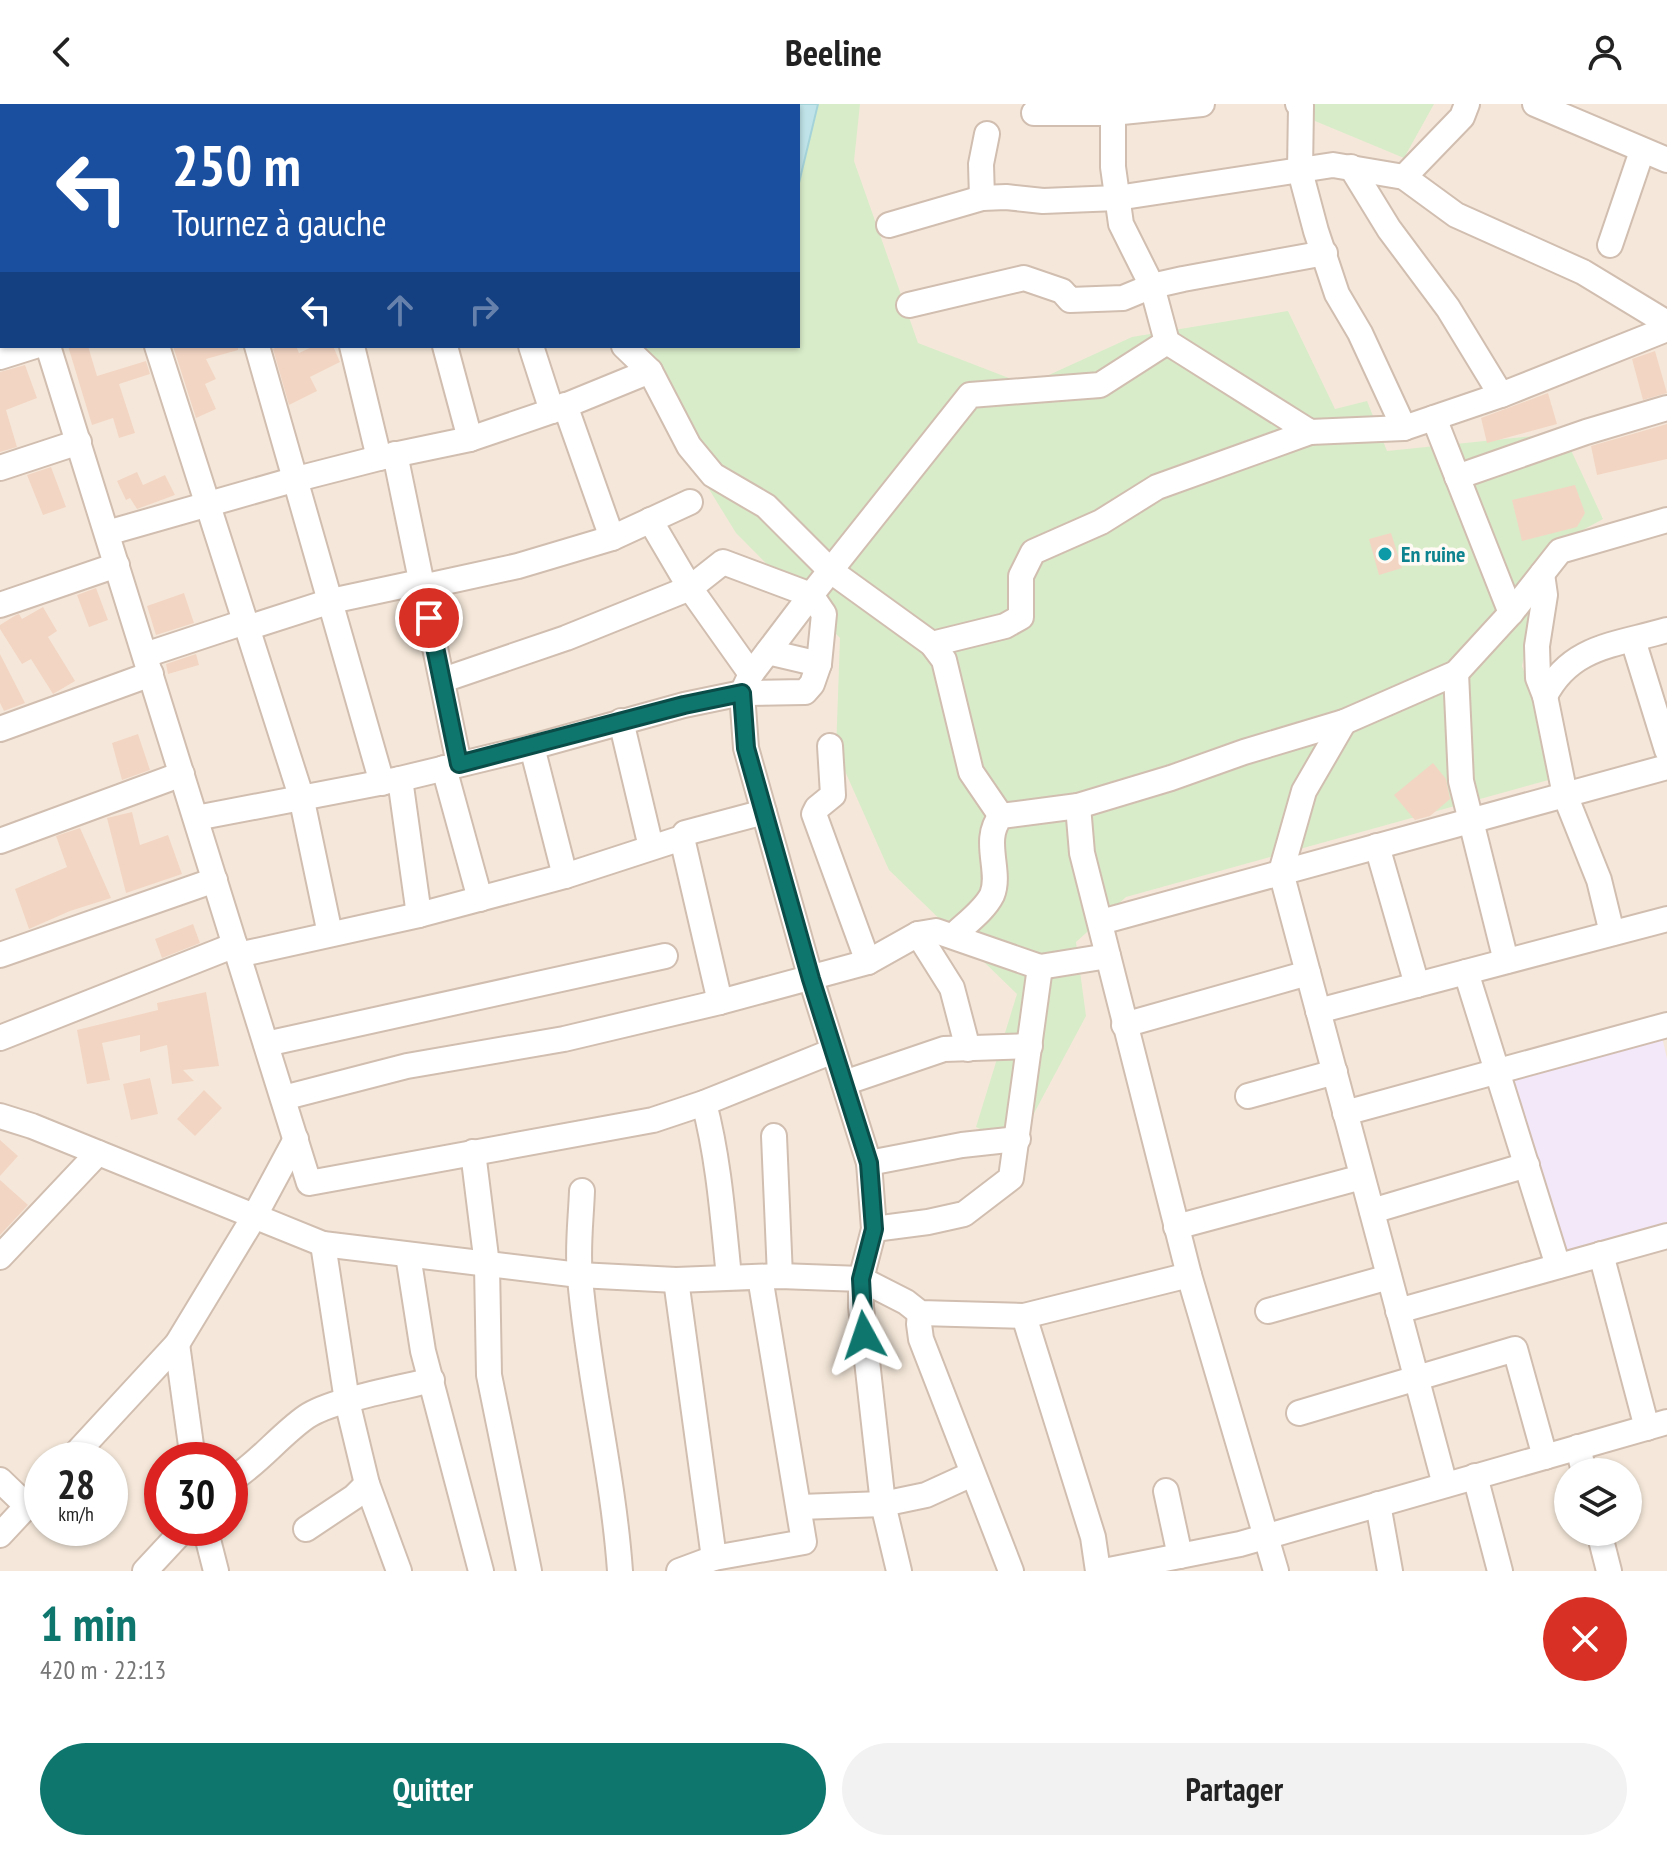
<!DOCTYPE html>
<html lang="fr">
<meta charset="utf-8">
<style>
:root{--surface:#fff;--page:#f2f2f2;--text:#222;--muted:#767676;--accent:#0f766e}
body{margin:0;font-family:"PT Sans Narrow",sans-serif;background:var(--page);color:var(--text);height:100vh;display:flex;flex-direction:column;font-size:30px;white-space:nowrap}
*{box-sizing:border-box;margin:0}
p{font-size:26px;color:var(--muted)}
.icon{flex:none;width:44px;height:44px;fill:none;stroke:currentColor;stroke-width:2;stroke-linecap:round;stroke-linejoin:round}
.map{position:relative;height:1467px;overflow:hidden}
.sheet{display:flex;flex-direction:column;background:var(--surface);flex:1}
.sheet>*{flex:none}
.guide{position:absolute;left:0px;top:0px;width:800px;height:244px;box-shadow:0 2px 6px #0004;background:#1a4fa0;color:#fff;overflow:hidden}
.controls{position:absolute;left:1554px;top:1354px;display:grid;gap:16px}
.controls a{display:grid;place-items:center;width:88px;height:88px;border-radius:50%;background:var(--surface);box-shadow:0 2px 6px #0004;font-size:40px}
.speed{position:absolute;left:24px;top:1338px;display:flex;gap:16px;font-size:40px;font-weight:700;text-align:center}
.speed>*{display:grid;place-content:center;width:104px;height:104px;border-radius:50%;background:var(--surface);box-shadow:0 2px 6px #0004;line-height:1}
.speed small{font-size:20px;font-weight:400}
.speed .limit{border:12px solid #d22;background:#fff;color:#111}
.pin{position:absolute;display:grid;place-items:center;width:68px;height:68px;color:#fff;margin:-34px;border:4px solid #fff;border-radius:50%;box-shadow:0 2px 8px #0007}
.me{position:absolute;width:88px;margin:-44px;rotate:355deg;stroke-linejoin:round;filter:drop-shadow(0 0 6px #0008)}
.turn{display:flex;align-items:center;gap:28px;height:168px;padding:0 40px;font-size:36px}
.turn .icon{width:104px;height:104px;stroke-width:2.5}
.turn b{display:block;font-size:56px;line-height:68px}
.lanes{display:flex;align-items:center;height:76px;padding:0 40px;background:#0003;justify-content:center;gap:40px;direction:ltr}
.lanes .off{opacity:.35}
.round{display:grid;place-items:center;flex:none;width:84px;height:84px;border-radius:42px;background:var(--page)}
.head{display:flex;align-items:center;justify-content:space-between;height:136px;padding:0 40px}
h1{font-size:48px;font-weight:700;line-height:60px;color:var(--accent)}
.cta{display:flex;gap:16px;margin-top:auto;padding:16px 40px}
.cta a{flex:1;height:92px;border-radius:48px;background:var(--accent);color:#fff;font-size:32px;font-weight:700;line-height:92px;text-align:center}
.cta a+a{background:var(--page);color:var(--text)}
header{display:flex;justify-content:space-between;align-items:center;height:104px;padding:0 40px;background:var(--surface);font-size:36px;font-weight:700}
.map>svg:first-child{display:block}
.residential{fill:#f5e8da;fill-rule:evenodd}
.education{fill:#f3e8fa}
.green{fill:#d8ecc9}
.water{fill:#bfe3e8;stroke:#a5d3da;stroke-width:2}
.building{fill:#f3d5c3}
.lines{fill:none;stroke-linecap:round;stroke-linejoin:round}
.minor-casing{stroke:#d1beb0;stroke-width:28}
.minor{stroke:#fff;stroke-width:24}
.route-casing{stroke:#0a4d48;stroke-width:20}
.route{stroke:#0f766e;stroke-width:14}
.culture-dot{fill:#0f9aa8;stroke:#fffaf3;stroke-width:3}
.labels{text-anchor:middle;dominant-baseline:central;stroke-width:7;stroke-linejoin:round;paint-order:stroke}
.culture-label{font-size:22px;font-weight:bold;fill:#0d838f;stroke:#fffaf3;text-anchor:start}
</style>
<header><svg class="icon" aria-label="back" viewBox="0 0 24 24"><path d="M15 5l-7 7 7 7"/></svg>Beeline<svg class="icon" aria-label="person" viewBox="0 0 24 24"><circle cx="12" cy="8" r="4"/><path d="M4 21q1-7 8-7t8 7"/></svg></header>
<div class="map">
<svg width="1667" height="1467" viewBox="0 0 1667 1467">
<rect width="100%" height="100%" fill="#fdf6ec"/>
<!-- residential -->
<path class="residential" d="M0 0H1667V1467H0ZM2 2H798V242H2ZM42 1356H110V1424H42ZM162 1356H230V1424H162ZM1568 1368H1628V1428H1568Z"/>
<!-- education -->
<polygon class="education" points="1662,933 1667,955 1667,1118 1560,1149 1508,974"/>
<!-- green -->
<g class="green">
<polygon points="633,0 860,0 854,57 918,239 1027,281 1132,233 1288,207 1335,305 1367,297 1387,347 1563,329 1603,415 1546,446 1522,562 1563,672 1126,793 1076,838 1086,912 1016,1043 976,1023 1017,890 889,766 836,647 840,534 736,429 621,242 798,242 798,2 633,2"/>
<polygon points="1306,0 1434,0 1404,54 1315,17"/>
</g>
<!-- water -->
<polygon class="water" points="690,0 818,0 798,83 798,2"/>
<!-- building -->
<g class="building">
<polygon points="68,242 88,242 97,272 146,257 150,270 119,280 135,329 119,334 113,314 92,321"/>
<polygon points="173,242 238,242 238,246 206,255 216,275 205,280 216,305 196,314"/>
<polygon points="279,242 296,242 299,249 314,242 333,242 340,258 310,273 317,287 289,301 273,245"/>
<polygon points="1655,247 1667,289 1643,296 1632,255"/>
<polygon points="25,261 37,294 6,306 17,343 0,348 0,268"/>
<polygon points="1548,289 1557,320 1487,339 1481,314"/>
<polygon points="1667,320 1667,355 1597,371 1591,342"/>
<polygon points="51,363 66,403 43,411 27,371"/>
<polygon points="137,368 143,381 165,371 175,391 137,405 130,394 126,396 117,377"/>
<polygon points="1575,381 1585,409 1577,423 1522,437 1512,396"/>
<polygon points="1391,429 1402,464 1379,471 1369,435"/>
<polygon points="96,484 108,516 89,523 77,491"/>
<polygon points="184,489 194,519 156,531 147,502"/>
<polygon points="43,503 57,527 48,533 75,577 53,590 31,555 22,560 0,525 0,521 16,511 19,510 22,515"/>
<polygon points="0,550 25,599 4,607 0,599"/>
<polygon points="196,550 199,561 168,570 166,560"/>
<polygon points="138,630 150,666 122,676 112,639"/>
<polygon points="1433,659 1446,675 1450,695 1430,712 1415,716 1394,691"/>
<polygon points="132,708 140,741 168,731 182,770 126,789 107,714"/>
<polygon points="80,724 111,794 70,807 29,825 15,785 67,763 56,732"/>
<polygon points="193,820 200,839 162,854 155,835"/>
<polygon points="206,888 219,962 183,966 194,977 172,980 167,941 140,948 140,931 102,939 110,976 87,980 77,926 158,906 157,899"/>
<polygon points="150,974 158,1010 131,1016 123,980"/>
<polygon points="204,986 222,1004 195,1032 177,1015"/>
<polygon points="0,1036 18,1052 0,1072"/>
<polygon points="0,1076 28,1101 0,1131"/>
</g>
<g class="lines">
<!-- minor casing -->
<g class="minor-casing">
<g id="minor">
<polyline points="366,0 367,2"/>
<polyline points="1113,0 1113,63 1121,120 1152,182 1167,238 1310,328 1404,324 1501,291 1667,225"/>
<polyline points="1298,0 1301,2 1300,67 1316,127 1337,190 1360,229 1404,324"/>
<polyline points="1535,0 1667,56"/>
<polyline points="129,2 129,0"/>
<polyline points="214,2 215,0"/>
<polyline points="502,2 502,0"/>
<polyline points="1034,9 1112,9 1202,0"/>
<polyline points="0,48 2,48"/>
<polyline points="1351,63 1389,125 1448,204 1501,291"/>
<polyline points="1404,73 1462,13 1467,0"/>
<polyline points="0,86 2,93"/>
<polyline points="982,94 981,60 987,30"/>
<polyline points="889,121 982,94 1006,93 1043,97 1117,94 1333,61 1404,73 1456,111 1583,168 1667,219"/>
<polyline points="0,132 2,131"/>
<polyline points="1610,141 1642,47"/>
<polyline points="909,201 1024,174 1062,187 1070,196 1123,194 1152,182 1183,175 1325,149"/>
<polyline points="48,242 309,1079 653,1016 704,999 833,947"/>
<polyline points="157,242 301,692 330,830"/>
<polyline points="257,242 382,679"/>
<polyline points="352,242 379,354"/>
<polyline points="445,242 470,335"/>
<polyline points="531,242 552,307"/>
<polyline points="624,242 650,267 689,342 713,371 766,402 831,467 932,540 944,556 971,668 1001,712"/>
<polyline points="0,253 35,242"/>
<polyline points="565,301 612,434"/>
<polyline points="1434,314 1511,509"/>
<polyline points="395,350 459,660"/>
<polyline points="0,364 79,338"/>
<polyline points="1457,373 1586,328 1667,304"/>
<polyline points="650,416 690,484 751,570"/>
<polyline points="107,429 293,376 379,354 470,335 552,307 650,267"/>
<polyline points="1542,470 1545,491 1537,542 1538,574 1545,592 1565,691 1599,776 1612,829"/>
<polyline points="422,483 518,462 612,434 690,398"/>
<polyline points="0,501 117,461"/>
<polyline points="247,524 331,497 420,478"/>
<polyline points="1633,536 1667,646"/>
<polyline points="932,540 1005,522 1021,513 1021,472 1033,448 1101,418 1157,383 1310,328"/>
<polyline points="768,548 819,560"/>
<polyline points="145,551 245,518"/>
<polyline points="1456,569 1461,677 1506,857"/>
<path d="M1545 592C1571 541 1617 541 1667 526"/>
<polyline points="621,617 651,743"/>
<polyline points="1344,618 1304,687 1281,768 1445,1381"/>
<polyline points="0,625 151,570"/>
<polyline points="830,642 833,691 817,704 814,710 868,858"/>
<polyline points="532,643 565,772"/>
<polyline points="444,664 480,795"/>
<polyline points="400,675 419,811"/>
<polyline points="1078,702 1082,749 1189,1171 1276,1467"/>
<polyline points="196,714 400,675 532,643 684,601 742,589 805,588 812,580 819,560 824,510 811,491 723,458 690,484 566,534 443,576"/>
<polyline points="682,734 720,898"/>
<polyline points="0,737 182,670"/>
<polyline points="1377,742 1417,881"/>
<polyline points="1101,818 1667,663"/>
<polyline points="918,830 952,884 968,945"/>
<path d="M953 832C965 820 984 807 992 791 1002 767 981 736 1001 712L1078 702 1171 674 1244 648 1344 618 1456 569 1511 509 1560 447 1667 416"/>
<polyline points="0,851 215,776"/>
<polyline points="238,851 419,811 565,772 682,734 685,729 764,708"/>
<polyline points="1466,868 1558,1162"/>
<polyline points="1318,907 1667,815"/>
<polyline points="1124,921 1308,869"/>
<polyline points="0,934 235,841"/>
<polyline points="266,940 665,852"/>
<polyline points="844,979 944,945 1030,942"/>
<polyline points="1248,992 1335,968"/>
<polyline points="283,994 407,962 564,935 720,898 868,858 918,830 936,827 1040,863 1108,852"/>
<path d="M704 999C719 1056 723 1115 729 1173"/>
<polyline points="1345,1009 1667,921"/>
<polyline points="0,1012 32,1022 323,1140 579,1171 676,1176 780,1172 861,1175 906,1198 920,1209 1024,1212 1189,1171"/>
<polyline points="774,1032 780,1172"/>
<polyline points="473,1048 487,1161 489,1271 529,1467"/>
<polyline points="869,1059 962,1041 1018,1035"/>
<path d="M582 1087C581 1115 577 1145 580 1173 588 1272 613 1368 620 1467"/>
<polyline points="1372,1107 1527,1061"/>
<polyline points="1176,1123 1362,1073"/>
<polyline points="874,1125 928,1118 964,1110 1011,1074 1040,863"/>
<polyline points="323,1140 347,1297 367,1380 399,1467"/>
<polyline points="1601,1150 1647,1324"/>
<polyline points="408,1151 423,1247 481,1467"/>
<polyline points="0,1153 98,1049"/>
<polyline points="676,1176 714,1454"/>
<polyline points="1268,1207 1389,1173"/>
<polyline points="1398,1207 1667,1132"/>
<polyline points="920,1209 919,1220 921,1235 1011,1467"/>
<polyline points="1024,1212 1093,1433 1098,1467"/>
<polyline points="177,1240 193,1356"/>
<polyline points="1299,1309 1515,1245 1545,1353"/>
<polyline points="1578,1343 1584,1368"/>
<polyline points="70,1356 177,1240 254,1113 296,1035"/>
<polyline points="1475,1372 1500,1467"/>
<polyline points="0,1376 27,1402"/>
<path d="M230 1377C259 1359 279 1332 306 1313 330 1296 401 1284 432 1276"/>
<polyline points="1166,1387 1180,1452"/>
<polyline points="1378,1400 1390,1467"/>
<polyline points="800,1403 883,1400 926,1391 972,1370"/>
<polyline points="205,1424 216,1467"/>
<polyline points="306,1425 354,1393 367,1380"/>
<polyline points="1599,1428 1609,1467"/>
<polyline points="0,1431 42,1386"/>
<polyline points="145,1467 185,1424"/>
<polyline points="679,1467 714,1454 804,1438 760,1173"/>
<polyline points="899,1467 883,1400 861,1203 861,1175 874,1125 869,1059 811,875 746,644 742,589 751,570 811,491 970,291 1100,281 1167,238"/>
<polyline points="1104,1467 1240,1440 1667,1318"/>
</g>
</g>
<!-- minor -->
<use href="#minor" class="minor"/>
</g>
<g class="lines">
<!-- route casing -->
<g class="route-casing">
<polyline id="route" points="429,514 459,660 684,601 742,589 746,644 811,875 869,1059 874,1125 861,1175 864,1231"/>
</g>
<!-- route -->
<use href="#route" class="route"/>
</g>
<!-- markers -->
<circle class="culture-dot" cx="1385" cy="450" r="8"/>
<g class="labels">
<!-- culture labels -->
<g class="culture-label">
<text x="1401" y="450">En ruine</text>
</g>
</g>
</svg>
<div class="controls">
<a><svg class="icon" aria-label="layers" viewBox="0 0 24 24"><path d="M12 4l9 5-9 5-9-5zM3 14l9 5 9-5"/></svg></a>
</div>
<div class="speed"><div>28<small>km/h</small></div><div class="limit">30</div></div>
<div class="pin" style="left:429px;top:514px;background:#d93025"><svg class="icon" aria-label="arrive" viewBox="0 0 24 24"><path d="M6 21V4h12l-3 4 3 4H6"/></svg></div>
<svg class="me" style="left:864px;top:1231px" viewBox="-20 -20 40 40"><path d="M0-17L14 15 0 8-14 15z" fill="#0f766e" stroke="#fff" stroke-width="4"/></svg>
<div class="guide">
<div class="turn"><svg class="icon" aria-label="left" viewBox="0 0 24 24"><path d="M17 20v-9H6M10 6l-5 5 5 5"/></svg><div><b>250 m</b>Tournez à gauche</div></div>
<div class="lanes"><svg class="icon" aria-label="left" viewBox="0 0 24 24"><path d="M17 20v-9H6M10 6l-5 5 5 5"/></svg><svg class="icon off" aria-label="ahead" viewBox="0 0 24 24"><path d="M12 20V5M6 11l6-6 6 6"/></svg><svg class="icon off" aria-label="right" viewBox="0 0 24 24"><path d="M7 20v-9h11M14 6l5 5-5 5"/></svg></div>
</div>
</div>
<section class="sheet">
<div class="head"><div><h1>1 min</h1><p>420 m · 22:13</p></div><a class="round" style="background:#d93025;color:#fff"><svg class="icon" aria-label="close" viewBox="0 0 24 24"><path d="M6 6l12 12M18 6L6 18"/></svg></a></div>
<div class="cta"><a>Quitter</a><a>Partager</a></div>
</section>
